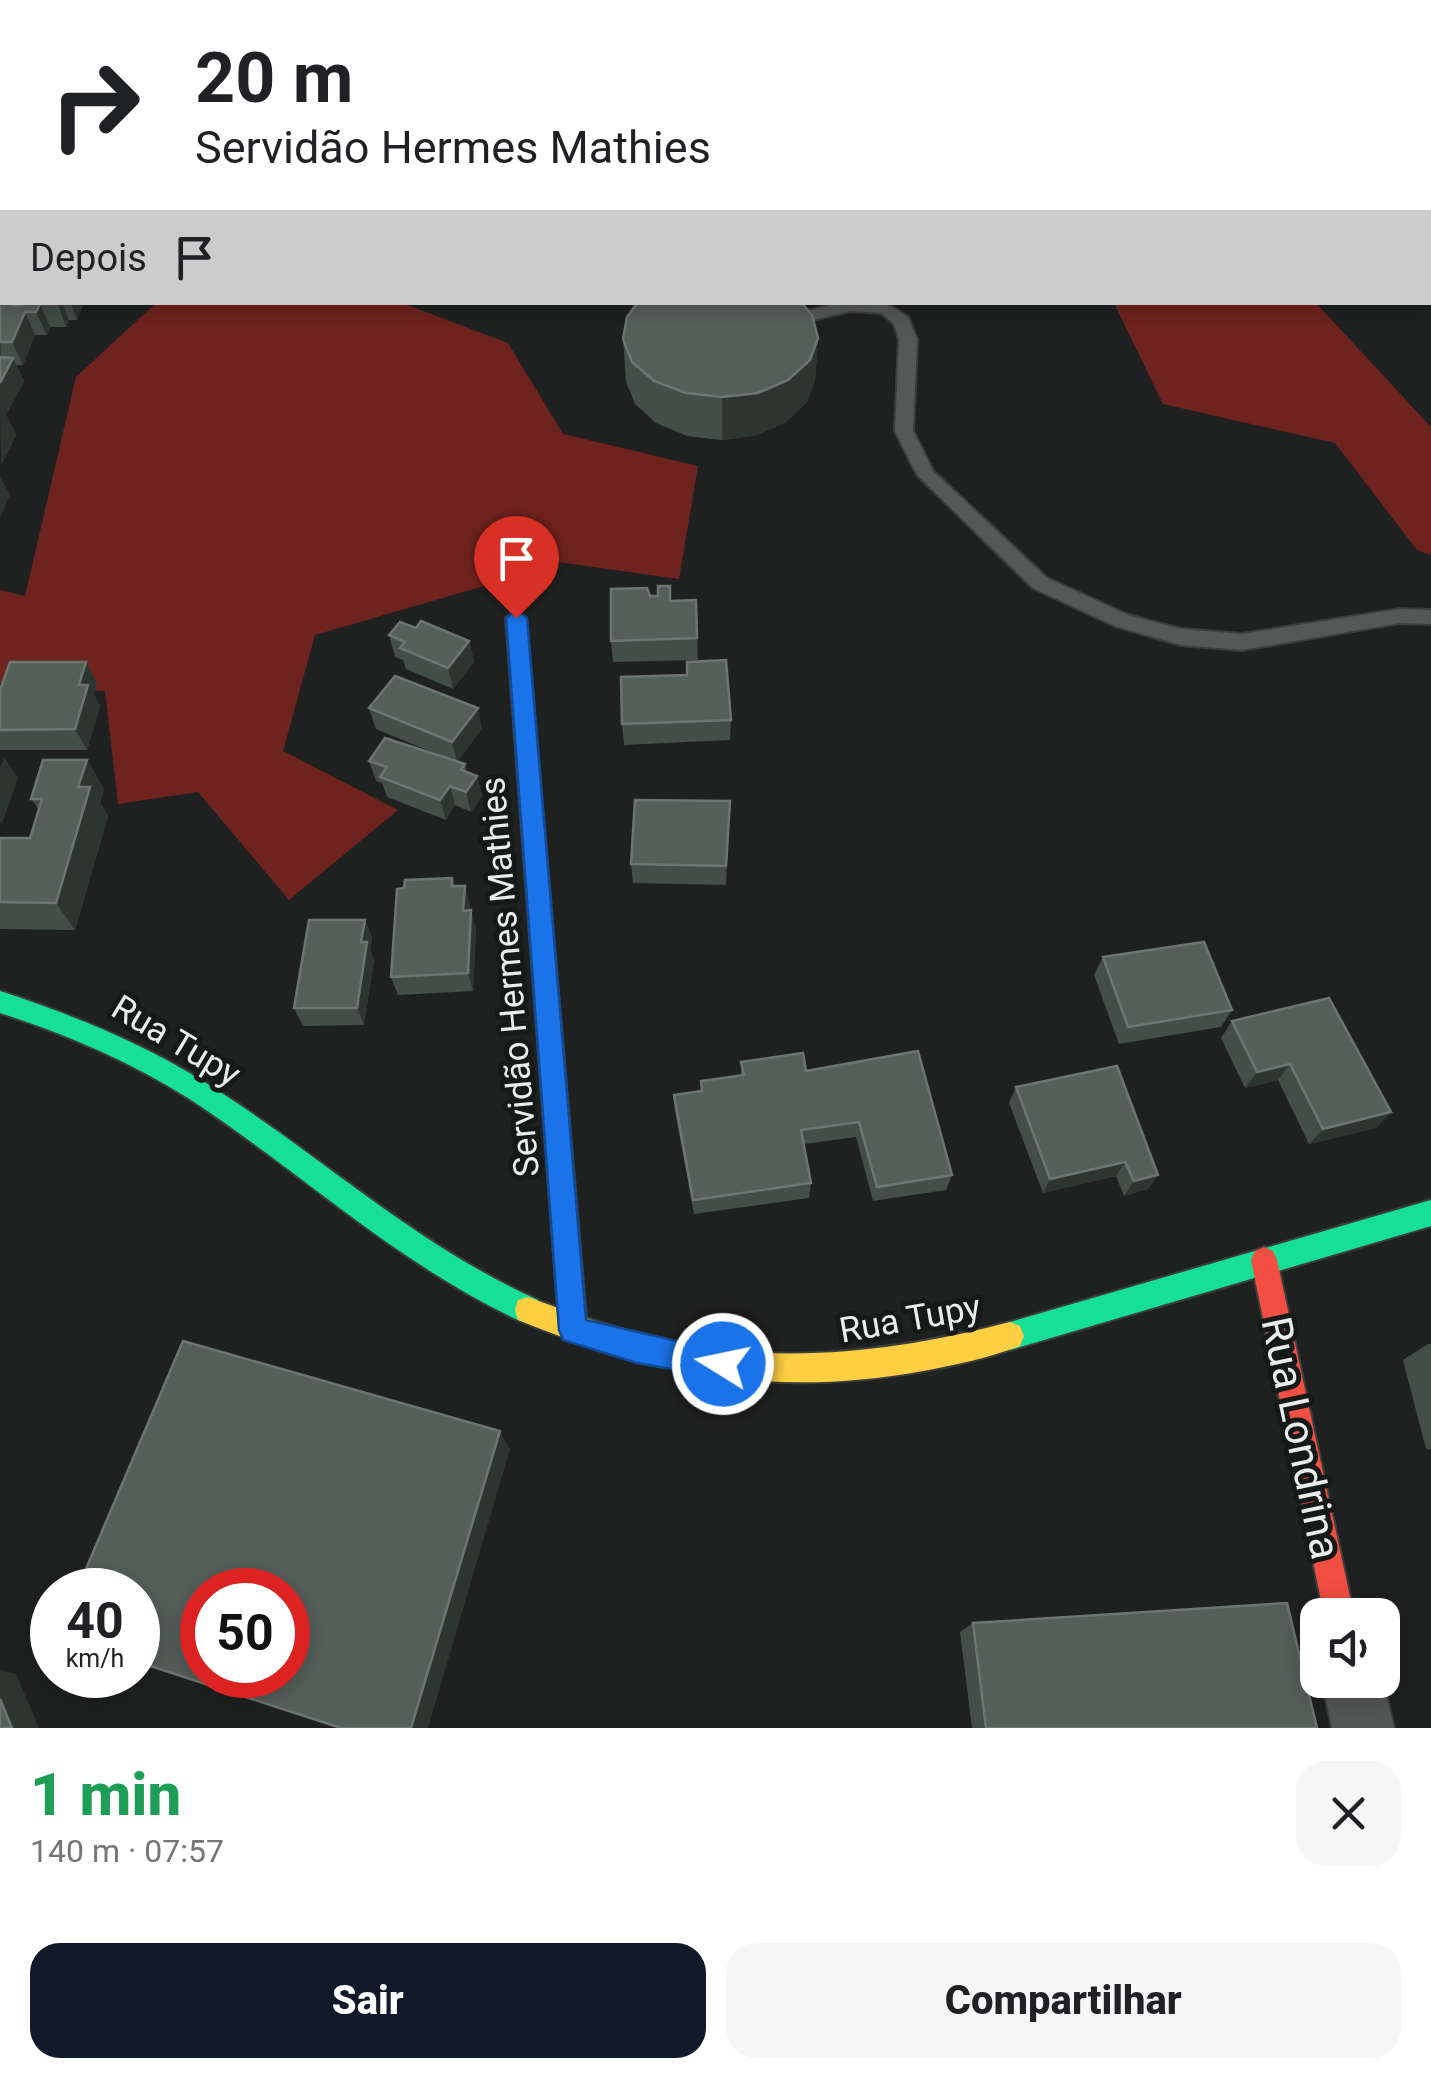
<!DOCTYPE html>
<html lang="pt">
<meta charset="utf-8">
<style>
:root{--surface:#fff;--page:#f6f6f6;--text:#202124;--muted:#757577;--accent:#111827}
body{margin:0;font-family:Roboto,sans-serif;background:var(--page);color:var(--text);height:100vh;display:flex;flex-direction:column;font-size:38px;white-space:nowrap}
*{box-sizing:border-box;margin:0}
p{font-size:32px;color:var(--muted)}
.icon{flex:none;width:55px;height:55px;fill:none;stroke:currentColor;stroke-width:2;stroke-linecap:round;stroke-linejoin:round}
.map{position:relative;height:1728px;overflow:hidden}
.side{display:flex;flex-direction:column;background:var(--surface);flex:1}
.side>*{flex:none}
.guide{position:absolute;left:0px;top:0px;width:1432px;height:305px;box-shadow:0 5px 25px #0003;background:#fff;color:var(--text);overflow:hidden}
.tools{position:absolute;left:1300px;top:1598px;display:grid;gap:20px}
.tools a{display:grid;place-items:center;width:100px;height:100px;border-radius:20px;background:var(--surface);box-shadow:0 5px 25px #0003;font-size:50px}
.speed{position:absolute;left:30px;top:1568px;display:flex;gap:20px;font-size:50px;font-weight:700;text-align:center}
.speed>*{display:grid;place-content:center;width:130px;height:130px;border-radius:50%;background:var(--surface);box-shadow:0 5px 25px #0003;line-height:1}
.speed small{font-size:25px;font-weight:400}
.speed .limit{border:15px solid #d22;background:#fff;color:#111}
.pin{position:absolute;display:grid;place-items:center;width:85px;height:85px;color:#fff;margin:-102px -42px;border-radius:50% 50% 50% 0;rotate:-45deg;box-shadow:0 0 10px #0007}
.pin .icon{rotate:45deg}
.me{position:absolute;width:110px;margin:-55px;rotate:280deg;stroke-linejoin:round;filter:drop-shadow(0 0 8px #0008)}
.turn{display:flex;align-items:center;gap:35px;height:210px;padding:0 30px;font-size:45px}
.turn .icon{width:130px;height:130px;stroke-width:2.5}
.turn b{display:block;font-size:70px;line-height:85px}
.then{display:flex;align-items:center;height:95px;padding:0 30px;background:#0003;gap:20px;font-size:38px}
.round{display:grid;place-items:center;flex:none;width:105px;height:105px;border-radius:30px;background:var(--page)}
.summary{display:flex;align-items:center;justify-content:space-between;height:170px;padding:0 30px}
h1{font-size:60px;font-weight:800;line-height:75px;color:#1e9e55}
.cta{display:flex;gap:20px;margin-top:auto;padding:20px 30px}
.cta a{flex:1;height:115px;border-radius:30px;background:var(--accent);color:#fff;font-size:40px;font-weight:800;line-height:115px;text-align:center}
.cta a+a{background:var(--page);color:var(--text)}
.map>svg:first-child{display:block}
.green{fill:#6f231f}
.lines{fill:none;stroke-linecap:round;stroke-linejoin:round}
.lane-casing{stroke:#3c3e3d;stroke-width:4}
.street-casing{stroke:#3c3e3d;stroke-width:4}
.fast-casing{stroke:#3c3e3d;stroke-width:4}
.slow-casing{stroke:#3c3e3d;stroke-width:4}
.jam-casing{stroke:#3c3e3d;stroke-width:4}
.lane{fill:#565757;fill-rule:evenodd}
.street{fill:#565757;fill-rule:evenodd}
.fast{fill:#16e098;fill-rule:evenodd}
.slow{fill:#ffcf43;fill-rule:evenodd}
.jam{fill:#f24e42;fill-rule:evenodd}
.wall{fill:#434e48}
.shaded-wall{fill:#2d3531}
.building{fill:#555f5a;stroke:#6c7571;stroke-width:2.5;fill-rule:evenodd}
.route{fill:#1a73e8;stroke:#114b97;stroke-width:2.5}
.labels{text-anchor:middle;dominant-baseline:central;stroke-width:10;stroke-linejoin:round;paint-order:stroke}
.street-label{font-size:35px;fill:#ebedec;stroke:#151917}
.near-street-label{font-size:42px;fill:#ebedec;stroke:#151917}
</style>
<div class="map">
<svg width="1431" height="1728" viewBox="0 0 1431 1728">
<rect width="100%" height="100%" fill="#1f2120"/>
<!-- green -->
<g class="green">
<polygon points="0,0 1431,0 1431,201 1430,2 2,2 2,18"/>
<polygon points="156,303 402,303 508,343 563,434 698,466 679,579 523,557 484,586 315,635 283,751 398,810 289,900 198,792 118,804 105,691 0,683 0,590 25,596 76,377"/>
<polygon points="1114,303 1316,303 1431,427 1431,555 1417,550 1335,443 1163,404"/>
</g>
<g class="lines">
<!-- lane casing -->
<g class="lane-casing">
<polygon id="lane" points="843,302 885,303 908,317 917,339 913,431 933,471 1047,578 1128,615 1181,629 1242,634 1400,609 1431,610 1431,624 1400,623 1242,650 1181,645 1115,626 1033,588 917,475 895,431 899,339 894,324 881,313 851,311 801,323 793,318 795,314"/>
</g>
<!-- street casing -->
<g class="street-casing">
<polygon id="street" points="1382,1677 1394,1728 1332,1728 1322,1680"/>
</g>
<!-- fast casing -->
<g class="fast-casing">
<g id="fast">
<path d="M0 991C70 1014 138 1041 201 1080 318 1152 410 1242 538 1300L541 1310 538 1320 528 1323 518 1320C396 1263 300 1171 188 1098 129 1061 66 1034 0 1013Z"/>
<polygon points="1431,1200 1431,1226 1010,1350 1000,1346 996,1336 1000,1326 1010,1322"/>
</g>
</g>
<!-- slow casing -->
<g class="slow-casing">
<path id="slow" d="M516 611 526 618 586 1318C732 1369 863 1360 1010 1322L1020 1326 1024 1336 1020 1346C989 1358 955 1365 923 1371 775 1398 653 1375 518 1320L515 1310 518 1300 528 1297 558 1308 506 618Z"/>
</g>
<!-- jam casing -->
<g class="jam-casing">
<polygon id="jam" points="1264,1247 1273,1251 1277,1260 1354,1615 1324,1615 1251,1260 1255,1251"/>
</g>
<!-- lane -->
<use href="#lane" class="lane"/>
<!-- street -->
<use href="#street" class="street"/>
<!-- fast -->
<use href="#fast" class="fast"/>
<!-- slow -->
<use href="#slow" class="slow"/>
<!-- jam -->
<use href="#jam" class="jam"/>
</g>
<!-- wall -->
<g class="wall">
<polygon points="0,264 2,302 84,302 77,320 69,320 66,327 50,327 47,335 35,335 23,365 16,365 24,381 6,415 16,435 1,465"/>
<polygon points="818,338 815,380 807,402 786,422 757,435 722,440 687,436 656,423 635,404 626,382 623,339"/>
<polygon points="650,596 670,601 696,600 698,660 613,662 611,641"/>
<polygon points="416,628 469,641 474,662 453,689 406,669 403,660 395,657 389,635"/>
<polygon points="86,662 97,683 94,695 100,706 87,750 0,750 0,690"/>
<polygon points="687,675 731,720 730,740 624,745 622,724"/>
<polygon points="369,708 482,728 457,762 465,764 467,772 477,776 482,796 471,812 455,805 446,820 387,797 382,783 376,781 369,761 446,758 376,729"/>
<polygon points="87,760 104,789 100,803 108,816 75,930 0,929 0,838 30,838 39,810 31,799"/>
<polygon points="730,801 726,885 633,883 631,864"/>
<polygon points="452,878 454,886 470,904 469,910 471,910 476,929 473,991 398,995 391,977"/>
<polygon points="365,920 372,938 370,951 374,960 364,1025 303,1026 294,1008"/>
<polygon points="1103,957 1232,1010 1221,1027 1119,1044 1094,975"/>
<polygon points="1232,1021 1391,1112 1376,1128 1309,1144 1278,1080 1245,1088 1221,1038"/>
<polygon points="741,1062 806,1071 952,1175 946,1190 873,1201 856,1137 804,1144 811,1183 809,1198 694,1214 675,1111 674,1095 701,1091 701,1081 741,1076"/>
<polygon points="1016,1087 1158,1175 1148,1189 1124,1196 1116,1176 1043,1193 1009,1103"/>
<polygon points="1428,1344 1431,1344 1431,1449 1426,1449 1403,1360"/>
<polygon points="973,1623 1317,1728 972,1728 960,1632"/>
</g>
<!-- shaded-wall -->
<g class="shaded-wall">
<polygon points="0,4 2,9 2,36 0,40"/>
<polygon points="57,302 62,302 69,320 66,327"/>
<polygon points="70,302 84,302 77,320"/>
<polygon points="40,304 50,327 47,335 36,312"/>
<polygon points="25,312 35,335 23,365 12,342"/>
<polygon points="818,338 815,380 807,402 786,422 757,435 722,440 722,397"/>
<polygon points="13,358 24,381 6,415 16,435 1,465 0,383"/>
<polygon points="0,476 10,495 0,518"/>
<polygon points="469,641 474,662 453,689 448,668"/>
<polygon points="86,662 97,683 94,695 100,706 87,750 75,729 79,685"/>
<polygon points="478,708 482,728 457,762 452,742"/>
<polygon points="4,757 18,778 2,824 0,822 0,768"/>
<polygon points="87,760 104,789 100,803 108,816 75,930 56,903 78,787"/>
<polygon points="477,776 482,796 471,812 466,792"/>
<polygon points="450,786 455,805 446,820 440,800"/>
<polygon points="465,886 470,904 469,929 463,911"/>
<polygon points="471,910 476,929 473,991 468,973"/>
<polygon points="365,920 372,938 370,951 374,960 364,1025 357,1008 361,942"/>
<polygon points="1290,1064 1278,1080 1245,1088 1257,1072"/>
<polygon points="1391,1112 1376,1128 1309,1144 1323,1129"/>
<polygon points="1125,1162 1116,1176 1043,1193 1050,1179"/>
<polygon points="1158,1175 1148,1189 1124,1196 1134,1181"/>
<polygon points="500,1431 510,1449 428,1728 411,1728"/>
<polygon points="0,1671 16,1674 39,1728 12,1728 0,1699"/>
</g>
<!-- building -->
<g class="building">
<polygon points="0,264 2,264 2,302 16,302 14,305 22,305 24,302 57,302 56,304 40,304 36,312 25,312 12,342 0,342"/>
<polygon points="638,302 801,302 812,315 818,338 810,360 788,380 758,393 722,397 686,393 654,381 632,362 623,339 627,317"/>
<polygon points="0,357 13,358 0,383"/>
<polygon points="658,586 670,586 670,601 696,600 697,638 611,641 611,589 647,588 650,596 658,596"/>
<polygon points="421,621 469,641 448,668 400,648 405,642 389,635 400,622 416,628"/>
<polygon points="726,660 731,720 622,724 621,677 687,675 687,662"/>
<polygon points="10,662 86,662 79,685 88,685 75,729 0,730 0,690"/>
<polygon points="395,676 478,708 452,742 369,708"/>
<polygon points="385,738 465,764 461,770 477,776 466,792 450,786 440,800 380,777 387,767 369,761"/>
<polygon points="43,760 87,760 78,787 90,787 56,903 0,902 0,838 30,838 42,799 31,799"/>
<polygon points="635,800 730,801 726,866 631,864"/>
<polygon points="452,878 452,886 465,886 463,911 471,910 468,973 391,977 397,889 404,888 405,880"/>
<polygon points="309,920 365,920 361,942 367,942 357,1008 294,1008"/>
<polygon points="1204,942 1232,1010 1128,1027 1103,957"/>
<polygon points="1329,998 1391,1112 1323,1129 1290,1064 1257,1072 1232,1021"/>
<polygon points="918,1051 952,1175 877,1187 859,1122 801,1130 811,1183 693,1200 674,1095 702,1091 701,1081 744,1075 741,1062 803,1053 806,1071"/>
<polygon points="1117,1066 1158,1175 1134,1181 1125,1162 1050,1179 1016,1087"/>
<path d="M183 1341 500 1431 411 1728H341L138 1662V1590H77ZM202 1590H288V1675H202Z"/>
<polygon points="1287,1603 1317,1728 986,1728 973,1623"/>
<polygon points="0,1699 12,1728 0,1728"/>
</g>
<!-- route -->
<polygon class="route" points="516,610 527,618 586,1320 733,1354 737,1364 733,1374 723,1378 637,1363 563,1340 559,1330 506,618"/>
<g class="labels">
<!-- street labels -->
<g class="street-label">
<text transform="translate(510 977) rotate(-95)">Servidão Hermes Mathies</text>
<text transform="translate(176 1041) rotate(31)">Rua Tupy</text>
<text transform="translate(910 1319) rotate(-10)">Rua Tupy</text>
</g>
<!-- near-street labels -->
<g class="near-street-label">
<text transform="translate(1301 1438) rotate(78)">Rua Londrina</text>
</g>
</g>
</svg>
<div class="tools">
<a><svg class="icon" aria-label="sound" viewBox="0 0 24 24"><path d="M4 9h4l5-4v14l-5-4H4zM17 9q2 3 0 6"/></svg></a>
</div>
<div class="speed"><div>40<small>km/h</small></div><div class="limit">50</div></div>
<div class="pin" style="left:516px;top:618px;background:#d93025"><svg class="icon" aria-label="arrive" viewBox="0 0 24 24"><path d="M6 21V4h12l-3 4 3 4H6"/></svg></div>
<svg class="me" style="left:723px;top:1364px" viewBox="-20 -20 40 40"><circle r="17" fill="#1a73e8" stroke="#fff" stroke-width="3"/><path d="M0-11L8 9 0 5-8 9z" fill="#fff"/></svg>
<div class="guide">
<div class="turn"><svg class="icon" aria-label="right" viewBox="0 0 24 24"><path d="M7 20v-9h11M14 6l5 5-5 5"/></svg><div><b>20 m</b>Servidão Hermes Mathies</div></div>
<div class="then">Depois<svg class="icon" aria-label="arrive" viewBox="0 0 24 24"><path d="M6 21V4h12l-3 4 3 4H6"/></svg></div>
</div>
</div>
<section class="side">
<div class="summary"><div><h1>1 min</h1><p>140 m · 07:57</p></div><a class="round"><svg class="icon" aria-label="close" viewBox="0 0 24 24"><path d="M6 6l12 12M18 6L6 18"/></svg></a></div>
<div class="cta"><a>Sair</a><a>Compartilhar</a></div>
</section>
